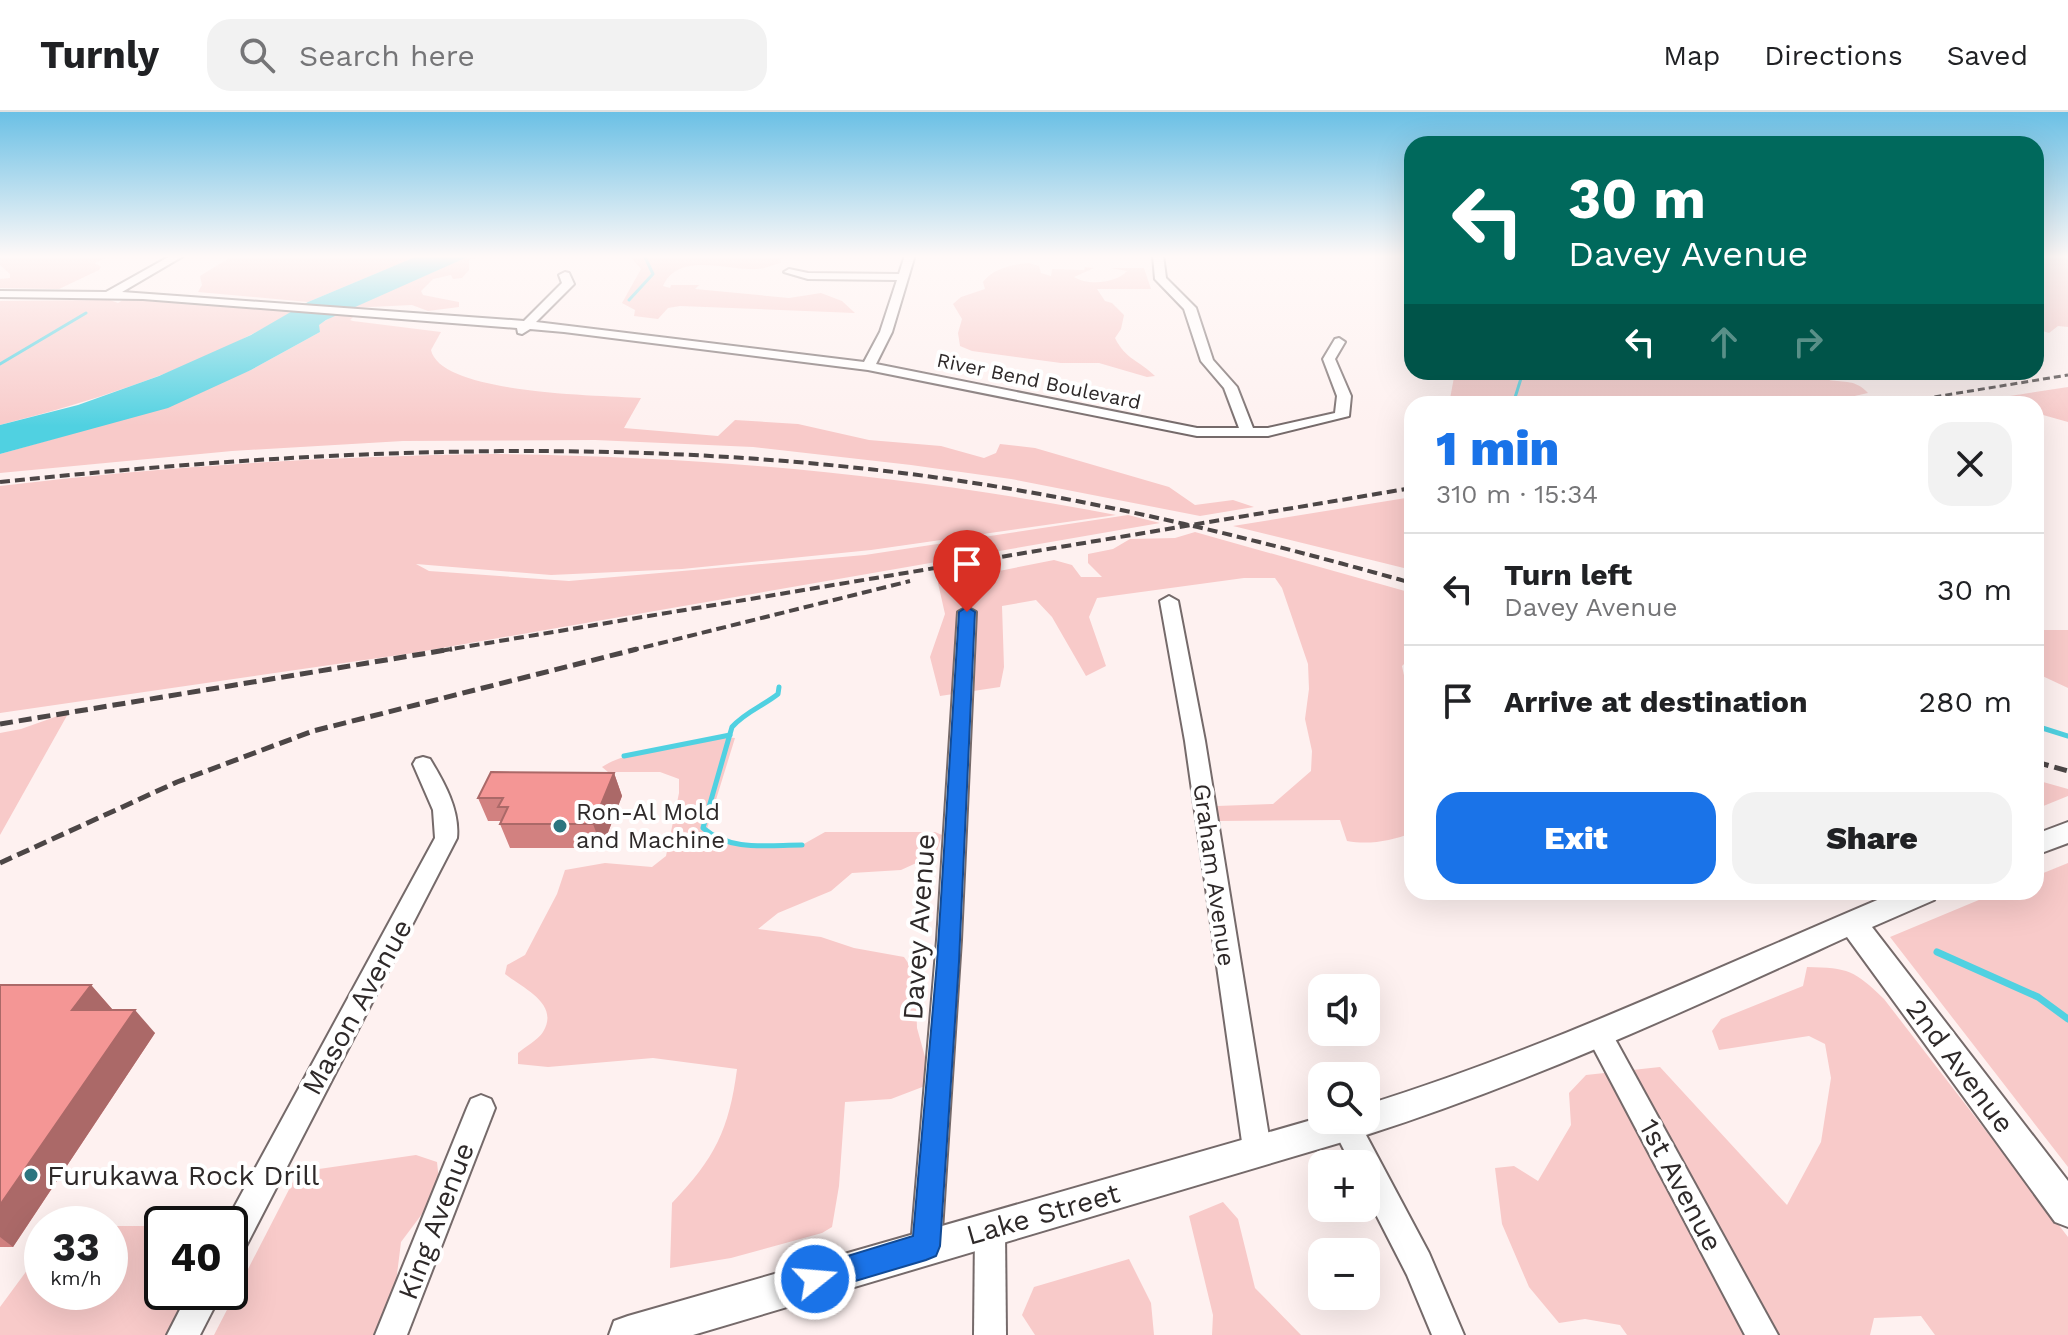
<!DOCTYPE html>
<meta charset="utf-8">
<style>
:root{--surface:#fff;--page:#f2f2f2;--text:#202124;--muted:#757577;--line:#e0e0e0;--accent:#1a73e8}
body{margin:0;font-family:"Work Sans",sans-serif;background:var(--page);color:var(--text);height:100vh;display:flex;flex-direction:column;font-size:30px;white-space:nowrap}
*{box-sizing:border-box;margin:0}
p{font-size:26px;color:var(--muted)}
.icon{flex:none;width:44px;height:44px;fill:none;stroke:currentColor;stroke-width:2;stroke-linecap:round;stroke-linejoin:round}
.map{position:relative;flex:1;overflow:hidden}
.sheet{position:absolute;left:1404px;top:284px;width:640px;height:504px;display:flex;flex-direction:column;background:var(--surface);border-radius:24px;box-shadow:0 8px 32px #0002}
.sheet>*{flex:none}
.banner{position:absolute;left:1404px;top:24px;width:640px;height:244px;border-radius:24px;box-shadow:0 8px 32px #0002;background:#00695c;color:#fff;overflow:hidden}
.fabs{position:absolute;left:1308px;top:862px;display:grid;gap:16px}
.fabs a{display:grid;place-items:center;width:72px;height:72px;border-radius:16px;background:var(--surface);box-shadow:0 8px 32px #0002;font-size:40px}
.speed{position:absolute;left:24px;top:1094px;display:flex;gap:16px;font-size:40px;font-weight:700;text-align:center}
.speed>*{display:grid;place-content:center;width:104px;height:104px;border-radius:50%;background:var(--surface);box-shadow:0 8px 32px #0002;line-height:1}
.speed small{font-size:20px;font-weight:400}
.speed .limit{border:4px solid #111;border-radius:12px;background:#fff;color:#111}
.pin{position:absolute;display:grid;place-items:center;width:68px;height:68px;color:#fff;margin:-82px -34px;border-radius:50% 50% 50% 0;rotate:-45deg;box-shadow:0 0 8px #0007}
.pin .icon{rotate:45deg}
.me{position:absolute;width:88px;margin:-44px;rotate:73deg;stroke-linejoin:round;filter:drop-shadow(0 0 6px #0008)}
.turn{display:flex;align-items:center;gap:28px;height:168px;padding:0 32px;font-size:36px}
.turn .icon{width:104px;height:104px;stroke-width:2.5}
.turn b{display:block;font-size:56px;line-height:68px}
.lanes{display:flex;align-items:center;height:76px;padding:0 32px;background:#0003;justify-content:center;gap:40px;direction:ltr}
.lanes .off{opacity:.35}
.round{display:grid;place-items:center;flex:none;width:84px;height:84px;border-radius:24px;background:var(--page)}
.headline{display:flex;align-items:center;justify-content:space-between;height:136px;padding:0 32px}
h1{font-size:48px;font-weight:800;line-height:60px;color:var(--accent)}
.cta{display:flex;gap:16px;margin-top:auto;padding:16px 32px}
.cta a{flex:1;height:92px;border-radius:24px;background:var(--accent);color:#fff;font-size:32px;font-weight:800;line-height:92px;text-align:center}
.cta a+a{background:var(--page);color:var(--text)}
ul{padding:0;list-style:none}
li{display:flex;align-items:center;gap:24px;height:112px;padding:0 32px;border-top:2px solid var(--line)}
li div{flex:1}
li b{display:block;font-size:30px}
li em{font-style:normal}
header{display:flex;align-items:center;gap:48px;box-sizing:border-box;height:112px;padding:0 40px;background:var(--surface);border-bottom:2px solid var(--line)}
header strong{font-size:38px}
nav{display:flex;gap:44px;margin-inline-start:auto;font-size:28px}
.search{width:560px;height:72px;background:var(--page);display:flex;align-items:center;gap:20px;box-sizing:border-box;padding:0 28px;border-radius:24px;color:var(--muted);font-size:30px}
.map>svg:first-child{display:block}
.green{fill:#f8cac9}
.water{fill:#50d1e1}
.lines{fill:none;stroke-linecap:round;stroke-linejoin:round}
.stream-far2{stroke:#50d1e1;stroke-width:3}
.stream-far1{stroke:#50d1e1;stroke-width:5}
.stream{stroke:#50d1e1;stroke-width:7}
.minor-casing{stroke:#756a6a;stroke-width:4}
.tertiary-casing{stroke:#756a6a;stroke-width:4}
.minor{fill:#fff;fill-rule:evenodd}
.tertiary{fill:#fff;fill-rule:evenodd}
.rail-far2{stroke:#4c4646;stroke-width:3;stroke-dasharray:7 4;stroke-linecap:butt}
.rail-far1{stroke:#4c4646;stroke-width:4;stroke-dasharray:10 5;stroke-linecap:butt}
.rail{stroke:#4c4646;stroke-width:5;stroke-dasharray:13 6;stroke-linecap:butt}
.wall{fill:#d28180}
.shaded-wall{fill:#ab6968}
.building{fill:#f49695;stroke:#ab6968;stroke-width:2}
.route{fill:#1a73e8;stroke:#114b97;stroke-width:2}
.poi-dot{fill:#2d757f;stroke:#fff;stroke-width:3}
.labels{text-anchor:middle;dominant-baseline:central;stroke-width:8;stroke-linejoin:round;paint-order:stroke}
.far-street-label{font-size:20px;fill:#2e2929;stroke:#fff}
.poi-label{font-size:24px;fill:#2e2929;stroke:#fff;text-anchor:start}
.street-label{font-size:24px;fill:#2e2929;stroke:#fff}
.near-street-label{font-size:28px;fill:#2e2929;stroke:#fff}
.near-poi-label{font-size:28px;fill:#2e2929;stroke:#fff;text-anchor:start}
</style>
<header>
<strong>Turnly</strong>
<div class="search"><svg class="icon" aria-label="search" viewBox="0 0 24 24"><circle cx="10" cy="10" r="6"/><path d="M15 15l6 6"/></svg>Search here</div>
<nav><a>Map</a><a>Directions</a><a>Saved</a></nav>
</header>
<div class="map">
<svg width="2068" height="1223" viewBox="0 0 2068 1223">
<rect width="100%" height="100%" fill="#fef1f0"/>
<!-- green -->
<g class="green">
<polygon points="5,143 59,146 113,143 95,151 101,155 99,158 59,177 0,176 0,167 10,166 10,162 0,153 0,147"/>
<polygon points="234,143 420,143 308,190 198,180 202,173 200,164"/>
<polygon points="472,143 484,143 469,148 469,158 462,166 453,167 451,163 433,167 421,179 423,183 459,190 459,195 428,199 412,193 349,196"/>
<path d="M629 143H780L781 151C773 153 765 157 756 157 727 159 679 139 663 174L670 176 671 173H699L695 177 789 186 821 181 842 189 855 201 680 194 668 196 658 207 634 204 635 198 622 191 641 157Z"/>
<polygon points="2036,143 2068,143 2068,215 2058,214 2049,221 2036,217"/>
<path d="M1029 151 1039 154 1041 161 1051 164 1052 157 1084 158 1085 155 1094 156 1074 165C1088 174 1117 171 1127 159L1110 156H1144L1151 177H1097L1105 189 1112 191 1124 203 1121 217 1115 226C1126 248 1139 248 1155 264L1147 265 1099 251H1061L972 239 960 234 958 221 962 207 953 192 961 185 985 177 983 170C992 157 1013 152 1029 151Z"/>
<path d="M126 186 293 199C203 254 102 287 0 313V189L110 188 118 191Z"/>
<path d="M335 203 353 205 350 208 353 209 441 220 431 238C441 283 603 283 641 286L624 316 718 324 735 308 798 312 869 328 941 334 984 346 996 341 1000 332 1035 336 1169 375 1195 393 1233 388 1254 395 1200 404 1011 367 911 353 753 335 595 328 403 329 232 339 0 361V342L74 321 251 258 320 220 318 213Z"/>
<path d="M1455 260H1808C1815 263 1822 267 1829 268 1845 271 1855 267 1868 281L1819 292H1449Z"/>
<polygon points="2068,275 2068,310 2036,301 2036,292 1959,292"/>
<path d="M494 342C704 344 910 363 1116 403L871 438 682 457 551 463 416 452 429 459 569 469 865 443 1128 403 1160 411 413 541 0 601V374C164 354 329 344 494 342Z"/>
<polygon points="1412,385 1412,458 1233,414"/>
<path d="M1195 420 1412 481V544L1402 554 1405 568 1412 570V721C1391 729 1369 733 1347 729L1340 708 1218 709 1217 694 1273 692 1311 659 1312 639 1305 607 1309 577 1308 552 1282 476 1275 466H1244L1097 486 1089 505 1106 554 1086 564 1052 505 1036 488 1002 494 1004 555 1000 575 940 584 930 545 945 502 938 471 1054 448 1072 453 1081 465H1102L1088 451V442L1113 437 1130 427 1175 426Z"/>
<polygon points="2036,518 2068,518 2068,576 2036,561"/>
<polygon points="69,600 0,723 0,621 21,617"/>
<path d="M725 625 735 626 706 720 725 731 802 733 825 720H935L942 723 936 742 901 758 852 761 831 779 778 801 758 817 821 825 854 836 904 845 915 861 917 916 927 952 925 974 891 987 845 990 839 1074 832 1115 822 1121 731 1146 670 1156 672 1091C715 1046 729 1018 737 957L653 946 548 955 518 952V941C525 935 538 928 543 920 560 892 524 877 505 862L507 853 525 843 557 782 565 758 605 751 652 755 666 744 679 681V667L660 660H608L602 655C629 636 690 636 725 625Z"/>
<polygon points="2036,668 2068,677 2068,684 2036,697"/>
<polygon points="2068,751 2068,1055 1890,825 1998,780 2036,780 2036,764"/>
<path d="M1807 855C1849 856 1854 858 1884 887L2068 1125V1223H1935L1921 1204 1874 1206 1870 1223H1627L1620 1213 1585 1207 1559 1211 1529 1175 1502 1112 1495 1056 1514 1054 1538 1069 1571 1013 1569 981 1586 963 1660 955 1787 1093 1821 1030 1831 966 1825 932 1809 924 1719 938 1712 919 1721 907 1803 874Z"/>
<polygon points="416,1043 437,1050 440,1078 401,1130 392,1203 375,1223 214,1223 298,1060"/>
<polygon points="1223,1090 1238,1107 1255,1176 1301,1223 1212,1223 1213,1203 1189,1104"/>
<polygon points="110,1114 162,1114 162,1180 206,1180 183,1223 0,1223 0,1195 42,1138 42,1180 110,1180"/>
<polygon points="1129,1147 1151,1191 1154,1223 1035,1223 1022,1203 1034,1175"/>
</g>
<!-- water -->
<polygon class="water" points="420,143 472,143 326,208 319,213 320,220 251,258 168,296 0,342 0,313 78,293 159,264 251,223 308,190"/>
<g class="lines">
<!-- stream-far2 -->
<g class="stream-far2">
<polyline points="1401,143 1412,150"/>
<polyline points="629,188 653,162 644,143"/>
<polyline points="0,252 86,201"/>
<polyline points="1513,292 1523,260"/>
</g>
<!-- stream-far1 -->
<g class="stream-far1">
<path d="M779 575 778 582C763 594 745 600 732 615L703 716C731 740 768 733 802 733"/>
<polyline points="2036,614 2068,624"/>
<polyline points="624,644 730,623"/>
</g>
<!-- stream -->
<polyline class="stream" points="1937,840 2038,885 2068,907"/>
<!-- minor casing -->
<g class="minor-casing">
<g id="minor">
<polygon points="172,143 185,143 122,180 524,209 562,171 559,163 565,160 569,161 574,172 536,210 864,250 880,220 897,168 808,167 784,160 789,157 808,161 899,162 905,143 915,143 892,220 876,252 1197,316 1239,316 1224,276 1201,249 1184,197 1155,167 1153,143 1163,143 1166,166 1196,196 1213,248 1237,275 1253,316 1268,316 1335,301 1337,284 1323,247 1335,227 1339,226 1345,230 1335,247 1351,284 1349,304 1268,324 1197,324 868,258 564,220 530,217 522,222 518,221 517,216 143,187 0,185 0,179 106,180"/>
<polygon points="1169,484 1178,489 1205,629 1271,1037 1267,1046 1257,1050 1247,1046 1243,1037 1185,629 1160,489"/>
<polygon points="967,495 976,500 961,828 941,1134 937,1145 926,1149 915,1145 911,1134 937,828 958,500"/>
<path d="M423 645 430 647C444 670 460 698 457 726L241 1144 230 1148V1112H225L435 726 433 698 413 652 416 647Z"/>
<polygon points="1600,913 1609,916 1778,1223 1745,1223 1587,924 1591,916"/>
<polygon points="481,983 491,987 495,996 407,1223 375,1223 467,996 471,987"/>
<polygon points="1335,1008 1358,1008 1429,1141 1464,1223 1432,1223 1407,1163 1366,1083 1366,1052 1351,1052 1332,1014"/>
<polygon points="990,1104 1001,1108 1005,1119 1006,1223 974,1223 975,1119 979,1108"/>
<polygon points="189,1180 222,1180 200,1223 167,1223"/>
</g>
</g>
<!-- tertiary casing -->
<g class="tertiary-casing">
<g id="tertiary">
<polygon points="2068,710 2068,731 2036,743 2036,722"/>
<path d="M1896 780H1938L1934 788 1872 815 2068 1069V1115L2055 1110 1847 825C1689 897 1532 970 1366 1023L693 1223H609L614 1209 628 1204 1322 1005V1008H1366V993C1549 936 1720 854 1896 780Z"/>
</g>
</g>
<!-- minor -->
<use href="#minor" class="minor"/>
<!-- tertiary -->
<use href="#tertiary" class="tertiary"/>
<!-- rail-far2 -->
<polyline class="rail-far2" points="1891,292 2068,263"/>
<!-- rail-far1 -->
<g class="rail-far1">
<path d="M0 370C297 339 596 324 894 360 1070 381 1242 423 1412 471"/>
<polyline points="440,539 1412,376"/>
<polyline points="629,539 910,469"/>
</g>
<!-- rail -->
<g class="rail">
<polyline points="0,612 452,537"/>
<polyline points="2036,650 2068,659"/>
<polyline points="0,751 177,670 313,619 637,537"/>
</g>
</g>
<!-- wall -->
<g class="wall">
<polygon points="614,661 622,684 602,736 510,736 500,712 501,709 488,709 478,686"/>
<polygon points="0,873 91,873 112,897 111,898 155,921 13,1135 0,1135"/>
</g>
<!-- shaded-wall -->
<g class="shaded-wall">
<polygon points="614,661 622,684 602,736 593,712"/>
<polygon points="91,873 112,897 94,922 72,898"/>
<polygon points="135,898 155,921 13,1135 0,1125 0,1093"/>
</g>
<!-- building -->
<g class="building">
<polygon points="491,660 614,661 593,712 500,712 508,695 498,695 503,686 478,686"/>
<polygon points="0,873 91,873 72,898 135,898 0,1093"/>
</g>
<!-- sky -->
<linearGradient id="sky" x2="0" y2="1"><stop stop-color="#6bc0e5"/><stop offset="0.46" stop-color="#fff9f8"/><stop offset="1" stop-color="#fff9f8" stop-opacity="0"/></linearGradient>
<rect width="2068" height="314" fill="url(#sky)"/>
<!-- route -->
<polygon class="route" points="967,495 975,500 959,850 940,1134 936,1144 926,1148 815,1181 805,1177 801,1167 805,1157 913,1124 937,850 959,500"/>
<!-- markers -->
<g class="poi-dot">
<circle cx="560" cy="714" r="8"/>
<circle cx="31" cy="1063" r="8"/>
</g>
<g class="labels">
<!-- far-street labels -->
<g class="far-street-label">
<text transform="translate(1039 269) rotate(12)">River Bend Boulevard</text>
</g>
<!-- poi labels -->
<g class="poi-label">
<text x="576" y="700">Ron-Al Mold<tspan x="576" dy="28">and Machine</tspan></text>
</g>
<!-- street labels -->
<g class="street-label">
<text transform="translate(1214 763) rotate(82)">Graham Avenue</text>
</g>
<!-- near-street labels -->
<g class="near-street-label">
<text transform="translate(919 815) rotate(-86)">Davey Avenue</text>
<text transform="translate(357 895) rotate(-61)">Mason Avenue</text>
<text transform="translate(1960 954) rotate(53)">2nd Avenue</text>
<text transform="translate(1681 1073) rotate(62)">1st Avenue</text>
<text transform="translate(1043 1102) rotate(-16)">Lake Street</text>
<text transform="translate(436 1109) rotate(-69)">King Avenue</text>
</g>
<!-- near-poi labels -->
<g class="near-poi-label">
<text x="47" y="1063">Furukawa Rock Drill</text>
</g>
</g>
</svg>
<div class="fabs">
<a><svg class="icon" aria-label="sound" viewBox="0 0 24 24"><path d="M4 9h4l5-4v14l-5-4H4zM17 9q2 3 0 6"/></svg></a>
<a><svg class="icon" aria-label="search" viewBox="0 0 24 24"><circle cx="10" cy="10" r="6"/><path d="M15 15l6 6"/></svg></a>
<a>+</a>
<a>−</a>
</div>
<div class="speed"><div>33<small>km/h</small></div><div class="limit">40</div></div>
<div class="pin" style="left:967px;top:500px;background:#d93025"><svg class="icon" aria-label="arrive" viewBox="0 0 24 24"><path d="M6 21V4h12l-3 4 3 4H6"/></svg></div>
<svg class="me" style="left:815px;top:1167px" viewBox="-20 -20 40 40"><circle r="17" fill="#1a73e8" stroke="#fff" stroke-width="3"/><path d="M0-11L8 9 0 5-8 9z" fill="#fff"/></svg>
<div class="banner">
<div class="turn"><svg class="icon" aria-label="left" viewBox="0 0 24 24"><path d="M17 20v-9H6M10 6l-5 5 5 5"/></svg><div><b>30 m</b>Davey Avenue</div></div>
<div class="lanes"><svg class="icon" aria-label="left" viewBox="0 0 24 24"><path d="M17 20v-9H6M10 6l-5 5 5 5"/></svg><svg class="icon off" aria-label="ahead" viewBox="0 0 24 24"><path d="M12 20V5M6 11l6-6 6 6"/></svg><svg class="icon off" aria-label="right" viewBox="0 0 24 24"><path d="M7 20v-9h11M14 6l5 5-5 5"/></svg></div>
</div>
<section class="sheet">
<div class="headline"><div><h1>1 min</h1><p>310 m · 15:34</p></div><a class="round"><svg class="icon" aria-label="close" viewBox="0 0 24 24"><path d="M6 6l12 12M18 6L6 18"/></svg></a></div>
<ul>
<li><svg class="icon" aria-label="left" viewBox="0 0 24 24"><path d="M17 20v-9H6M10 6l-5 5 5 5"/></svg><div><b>Turn left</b><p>Davey Avenue</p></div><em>30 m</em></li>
<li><svg class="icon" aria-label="arrive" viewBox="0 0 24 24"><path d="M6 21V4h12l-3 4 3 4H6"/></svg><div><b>Arrive at destination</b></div><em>280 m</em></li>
</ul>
<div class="cta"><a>Exit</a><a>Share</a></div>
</section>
</div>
